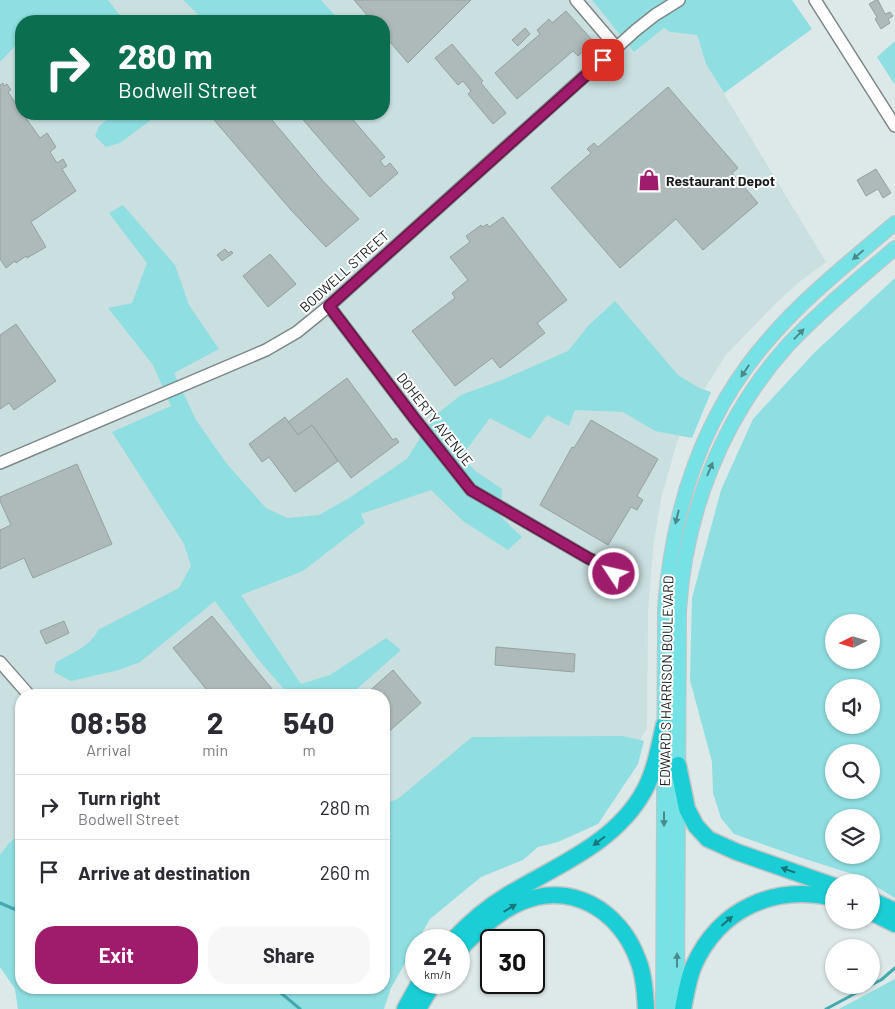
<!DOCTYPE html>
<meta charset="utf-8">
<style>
:root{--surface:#fff;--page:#f7f7f7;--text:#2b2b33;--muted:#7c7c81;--line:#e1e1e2;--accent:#9f1b6c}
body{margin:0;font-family:Barlow,sans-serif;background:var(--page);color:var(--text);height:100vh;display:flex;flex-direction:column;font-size:19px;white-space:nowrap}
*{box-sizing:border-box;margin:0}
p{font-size:16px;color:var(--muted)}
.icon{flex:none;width:28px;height:28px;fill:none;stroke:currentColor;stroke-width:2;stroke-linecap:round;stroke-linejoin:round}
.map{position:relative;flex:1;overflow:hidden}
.panel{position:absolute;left:15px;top:689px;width:375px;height:305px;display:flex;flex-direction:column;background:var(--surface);border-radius:20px;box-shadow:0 1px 4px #0004}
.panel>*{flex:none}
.guide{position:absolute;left:15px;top:15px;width:375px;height:105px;border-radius:20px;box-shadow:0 1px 4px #0004;background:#0b6e4f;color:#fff;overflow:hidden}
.needle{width:32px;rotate:265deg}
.fabs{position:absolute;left:825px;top:614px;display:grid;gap:10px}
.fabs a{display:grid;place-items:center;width:55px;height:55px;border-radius:50%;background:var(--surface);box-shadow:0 1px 4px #0004;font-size:25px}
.speed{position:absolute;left:405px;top:929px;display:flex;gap:10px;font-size:25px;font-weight:700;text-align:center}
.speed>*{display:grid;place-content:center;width:65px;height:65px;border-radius:50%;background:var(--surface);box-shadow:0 1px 4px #0004;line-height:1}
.speed small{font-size:12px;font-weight:400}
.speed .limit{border:2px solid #111;border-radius:8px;background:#fff;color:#111}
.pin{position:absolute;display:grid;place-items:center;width:42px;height:42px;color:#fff;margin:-21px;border-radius:10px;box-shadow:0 2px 8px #0006}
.me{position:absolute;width:55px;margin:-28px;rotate:305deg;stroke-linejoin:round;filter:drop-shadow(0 0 4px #0008)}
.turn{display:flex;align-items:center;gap:18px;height:105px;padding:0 20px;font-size:22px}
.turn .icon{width:65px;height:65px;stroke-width:2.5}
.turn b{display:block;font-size:35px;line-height:42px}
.eta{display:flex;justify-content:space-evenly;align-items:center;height:85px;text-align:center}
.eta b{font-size:30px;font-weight:700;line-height:35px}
.cta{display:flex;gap:10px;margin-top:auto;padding:10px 20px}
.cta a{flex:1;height:58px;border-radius:20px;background:var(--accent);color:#fff;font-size:20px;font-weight:700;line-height:58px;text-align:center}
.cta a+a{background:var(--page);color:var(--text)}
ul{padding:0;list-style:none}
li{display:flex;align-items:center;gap:15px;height:65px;padding:0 20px;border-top:1px solid var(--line)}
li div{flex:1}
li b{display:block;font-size:19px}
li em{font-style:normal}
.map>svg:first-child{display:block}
.built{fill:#cadfe0}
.green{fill:#8fdee1;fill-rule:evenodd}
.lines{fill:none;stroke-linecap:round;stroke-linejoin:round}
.stream{stroke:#44a9ae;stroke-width:3}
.building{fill:#aeb9b9;stroke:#96a1a1}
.minor-casing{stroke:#7d8888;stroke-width:14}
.major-casing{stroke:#c3c4c4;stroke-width:16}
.highway-casing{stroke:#c3c4c4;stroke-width:19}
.minor{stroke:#fff;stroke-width:11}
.major{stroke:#76e2e6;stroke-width:14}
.highway{stroke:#1bced5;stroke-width:16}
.oneway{fill:#4c898b}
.oneway2{fill:#1a7578}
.route-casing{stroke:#671246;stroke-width:12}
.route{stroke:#9f1b6c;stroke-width:9}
.labels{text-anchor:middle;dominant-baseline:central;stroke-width:4;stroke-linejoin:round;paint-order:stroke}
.poi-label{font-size:14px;font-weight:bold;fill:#181c1c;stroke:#fff;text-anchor:start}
.street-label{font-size:14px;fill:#181c1c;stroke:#fff}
</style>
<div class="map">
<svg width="895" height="1009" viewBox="0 0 895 1009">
<rect width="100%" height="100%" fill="#dde8e9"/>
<!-- built -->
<g class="built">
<polygon points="27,0 207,0 225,21 41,21 43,19"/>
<polygon points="298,0 592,0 634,52 664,28 670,32 697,35 706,64 826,262 798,283 773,306 725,356 691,411 677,442 661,499 653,548 648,611 647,728 602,808 384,823 384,695 21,695 21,854 0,871 0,62 21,40 21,114 384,114 384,21 272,21"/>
</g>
<!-- green -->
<g class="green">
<polygon points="0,0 108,0 124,21 45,21 43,19 41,21 21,21 21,40 0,62"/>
<polygon points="183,0 321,0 340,21 205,21"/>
<polygon points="592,0 792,0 812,29 724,93 706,64 697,35 670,32 664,28 634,52"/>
<polygon points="895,41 895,85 877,57"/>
<polygon points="115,114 159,114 120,143 106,147 95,136 99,126"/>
<path d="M123 205 175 265 189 305 219 349 174 373 196 420 227 464 266 508 287 518 319 515 349 498 407 459 433 417 461 395 502 380 568 351 589 325 615 301 678 375 699 388 711 392 692 438 655 431 623 412 575 410 569 426 547 415 530 439 490 418 461 457 477 472 502 489 500 516 522 537 508 550 463 521 431 490 361 514 365 523 303 571 241 595 301 684 330 675 386 638 401 650 350 695H289L258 659 215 601 140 662 119 670 71 681 54 672 56 662C71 654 91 646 98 630L179 588 191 566 184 544 112 432 171 406 153 365 108 308 132 303 147 263 109 213Z"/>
<path d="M895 278V898L859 876 802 858 734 834 721 818 713 793 712 762 690 680 692 598 721 490 753 419 815 352ZM834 622H871V660H834ZM834 688H871V725H834ZM871 752V790H834V752ZM834 818H871V855H834Z"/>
<polygon points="623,736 644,741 638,764 598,824 558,842 538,847 523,860 481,877 430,919 418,940 416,940 416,944 391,988 384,1009 18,1009 15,989 0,967 0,855 9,843 21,833 21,988 384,988 384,805 399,798 472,737"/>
<polygon points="895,979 895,1009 839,1009"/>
</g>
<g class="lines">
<!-- stream -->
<g class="stream">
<polyline points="0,903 21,912"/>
<polyline points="871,985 881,980 895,968"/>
<polyline points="275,988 300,1009"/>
<polyline points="826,1009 871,985"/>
</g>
</g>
<!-- building -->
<g class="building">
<polygon points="354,0 471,0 408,63 384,35 384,21 372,21"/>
<polygon points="876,0 878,0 885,14 890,12 893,16 888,19 890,23 881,29 875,19 877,17 869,4"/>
<polygon points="566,11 594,42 578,56 573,51 517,99 495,73 540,34 537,30 549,19 552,23"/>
<polygon points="525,28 530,34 518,46 512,40"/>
<polygon points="452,44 483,81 481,83 506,113 493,124 468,94 471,91 463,81 458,85 435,58"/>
<polygon points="3,83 4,86 7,84 11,90 8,92 21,111 21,114 23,114 40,138 47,133 56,147 50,152 57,163 63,159 67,166 62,169 76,191 31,222 46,247 27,258 26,256 16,263 15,261 6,268 0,259 0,85"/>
<polygon points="668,87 738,168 732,173 758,203 703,250 676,219 620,268 551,188 591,153 587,149 594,143 598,147"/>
<polygon points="209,114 267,114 323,181 359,219 326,247 291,210"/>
<polygon points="298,114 339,114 343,119 348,114 385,157 380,161 385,167 390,163 398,173 370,197"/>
<polygon points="876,169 891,193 883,198 878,189 866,196 857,180"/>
<polygon points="503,217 567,300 537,323 545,333 500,368 492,358 455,386 412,331 455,298 452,293 468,280 450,257 470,242 466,236 481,225 483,227 487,224 489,227"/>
<polygon points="225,249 229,253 231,251 233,253 222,261 217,255"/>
<polygon points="270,254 296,284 268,307 243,276"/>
<polygon points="16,324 56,381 14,410 9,403 0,409 0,335"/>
<polygon points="347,378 393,440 396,438 399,442 351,478 312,425 298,435 288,422"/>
<polygon points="285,417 298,435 312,425 338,461 295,492 269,457 262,462 249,444"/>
<polygon points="591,420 658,459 637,496 643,500 637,510 631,507 608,545 540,505 572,447 574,448"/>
<polygon points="77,464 112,544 33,578 24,558 0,569 0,530 11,525 0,501 0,497"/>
<polygon points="212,616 277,695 211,695 173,648"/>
<polygon points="64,621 69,633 46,644 40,631"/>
<polygon points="496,647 575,654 574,672 495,665"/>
<polygon points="393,670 421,703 384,736 384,695 365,695"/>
</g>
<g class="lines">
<!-- minor casing -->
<g class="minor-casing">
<g id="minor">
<polyline points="576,0 617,48"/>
<polyline points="815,0 895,126"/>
<polyline points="329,306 414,418 471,490 588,558 601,564 614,574"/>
<polyline points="0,463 266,350 297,332 329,306 636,30 655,15 679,0"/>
<polyline points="0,662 29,695"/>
</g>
</g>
<!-- major casing -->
<g class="major-casing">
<g id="major">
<path d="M663 1009 665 608C672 509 703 414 769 339 806 296 852 260 895 223"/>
<path d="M677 1009 679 611C685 514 722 418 788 345 821 310 859 279 895 248"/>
</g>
</g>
<!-- highway casing -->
<g class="highway-casing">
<g id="highway">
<polyline points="678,765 687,809 696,826 708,839 737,852 834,886"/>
<polyline points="871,900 895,911"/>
<polyline points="871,912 895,924"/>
<path d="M453 940C469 923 486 908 506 896 555 866 615 844 644 791 655 771 659 747 664 725"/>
<path d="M459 950C476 932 496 913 519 903 570 880 620 910 638 960 644 975 645 993 646 1009"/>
<polyline points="405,1009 420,982"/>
<polyline points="418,1009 434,982"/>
<path d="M683 1009C686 994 688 979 694 965 720 908 775 884 834 898"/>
</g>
</g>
<!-- minor -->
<use href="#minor" class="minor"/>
<!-- major -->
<use href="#major" class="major"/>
<!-- highway -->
<use href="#highway" class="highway"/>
</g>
<!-- one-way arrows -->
<defs><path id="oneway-solid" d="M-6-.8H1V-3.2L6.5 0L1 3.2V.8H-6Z" transform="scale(1.25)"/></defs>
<g class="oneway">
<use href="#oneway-solid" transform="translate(858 255) rotate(139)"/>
<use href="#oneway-solid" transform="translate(799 334) rotate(-46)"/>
<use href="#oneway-solid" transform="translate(745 371) rotate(124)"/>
<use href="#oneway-solid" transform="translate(710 469) rotate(-67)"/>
<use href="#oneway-solid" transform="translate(677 517) rotate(104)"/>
<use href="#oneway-solid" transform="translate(664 819) rotate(90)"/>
<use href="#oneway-solid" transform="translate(677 960) rotate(-90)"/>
</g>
<g class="oneway2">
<use href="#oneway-solid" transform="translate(599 841) rotate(143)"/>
<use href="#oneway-solid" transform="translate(788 870) rotate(-161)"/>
<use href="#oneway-solid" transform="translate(510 908) rotate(-31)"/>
<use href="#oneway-solid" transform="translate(727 921) rotate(-41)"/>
</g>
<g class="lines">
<!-- route casing -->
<g class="route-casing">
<polyline id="route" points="603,60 329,306 414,418 471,490 588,558 601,564 614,574"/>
</g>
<!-- route -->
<use href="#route" class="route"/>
</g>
<!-- icons -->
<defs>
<g id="shop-bare" transform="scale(1.725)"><path d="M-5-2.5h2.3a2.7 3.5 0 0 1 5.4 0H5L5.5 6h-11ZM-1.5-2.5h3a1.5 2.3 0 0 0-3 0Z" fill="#9f1b6c" stroke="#fff" stroke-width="2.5" paint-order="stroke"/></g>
</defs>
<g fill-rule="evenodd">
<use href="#shop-bare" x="649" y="180"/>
</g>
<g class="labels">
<!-- poi labels -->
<g class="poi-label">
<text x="666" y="180">Restaurant Depot</text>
</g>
<!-- street labels -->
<g class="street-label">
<text transform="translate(344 271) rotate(-42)">BODWELL STREET</text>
<text transform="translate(435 419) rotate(52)">DOHERTY AVENUE</text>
<text transform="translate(666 681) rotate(-89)">EDWARD S HARRISON BOULEVARD</text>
</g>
</g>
</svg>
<div class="fabs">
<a><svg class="needle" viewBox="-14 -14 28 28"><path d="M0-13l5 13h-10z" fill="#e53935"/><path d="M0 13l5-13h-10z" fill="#7c7c81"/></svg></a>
<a><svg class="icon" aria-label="sound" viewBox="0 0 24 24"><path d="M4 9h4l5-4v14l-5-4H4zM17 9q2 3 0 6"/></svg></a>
<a><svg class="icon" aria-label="search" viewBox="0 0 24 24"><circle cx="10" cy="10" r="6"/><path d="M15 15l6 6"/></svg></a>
<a><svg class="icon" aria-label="layers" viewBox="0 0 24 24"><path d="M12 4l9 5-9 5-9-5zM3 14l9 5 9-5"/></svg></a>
<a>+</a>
<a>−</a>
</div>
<div class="speed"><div>24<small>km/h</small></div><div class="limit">30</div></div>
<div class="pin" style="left:603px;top:60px;background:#d93025"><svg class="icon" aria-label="arrive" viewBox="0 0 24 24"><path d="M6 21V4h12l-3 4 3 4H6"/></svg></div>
<svg class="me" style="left:614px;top:574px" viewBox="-20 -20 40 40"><circle r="17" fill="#9f1b6c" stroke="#fff" stroke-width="3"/><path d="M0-11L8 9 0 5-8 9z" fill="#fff"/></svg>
<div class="guide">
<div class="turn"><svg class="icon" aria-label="right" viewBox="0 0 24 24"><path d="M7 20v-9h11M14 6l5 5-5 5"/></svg><div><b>280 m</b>Bodwell Street</div></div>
</div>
<section class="panel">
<div class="eta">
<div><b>08:58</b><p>Arrival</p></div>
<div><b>2</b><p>min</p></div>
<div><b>540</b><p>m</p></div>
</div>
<ul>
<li><svg class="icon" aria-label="right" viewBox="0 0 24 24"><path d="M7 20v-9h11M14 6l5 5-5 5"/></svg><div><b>Turn right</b><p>Bodwell Street</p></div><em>280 m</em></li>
<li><svg class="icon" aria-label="arrive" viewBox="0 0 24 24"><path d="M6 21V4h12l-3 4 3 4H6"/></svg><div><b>Arrive at destination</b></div><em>260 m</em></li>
</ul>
<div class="cta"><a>Exit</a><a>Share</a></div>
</section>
</div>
